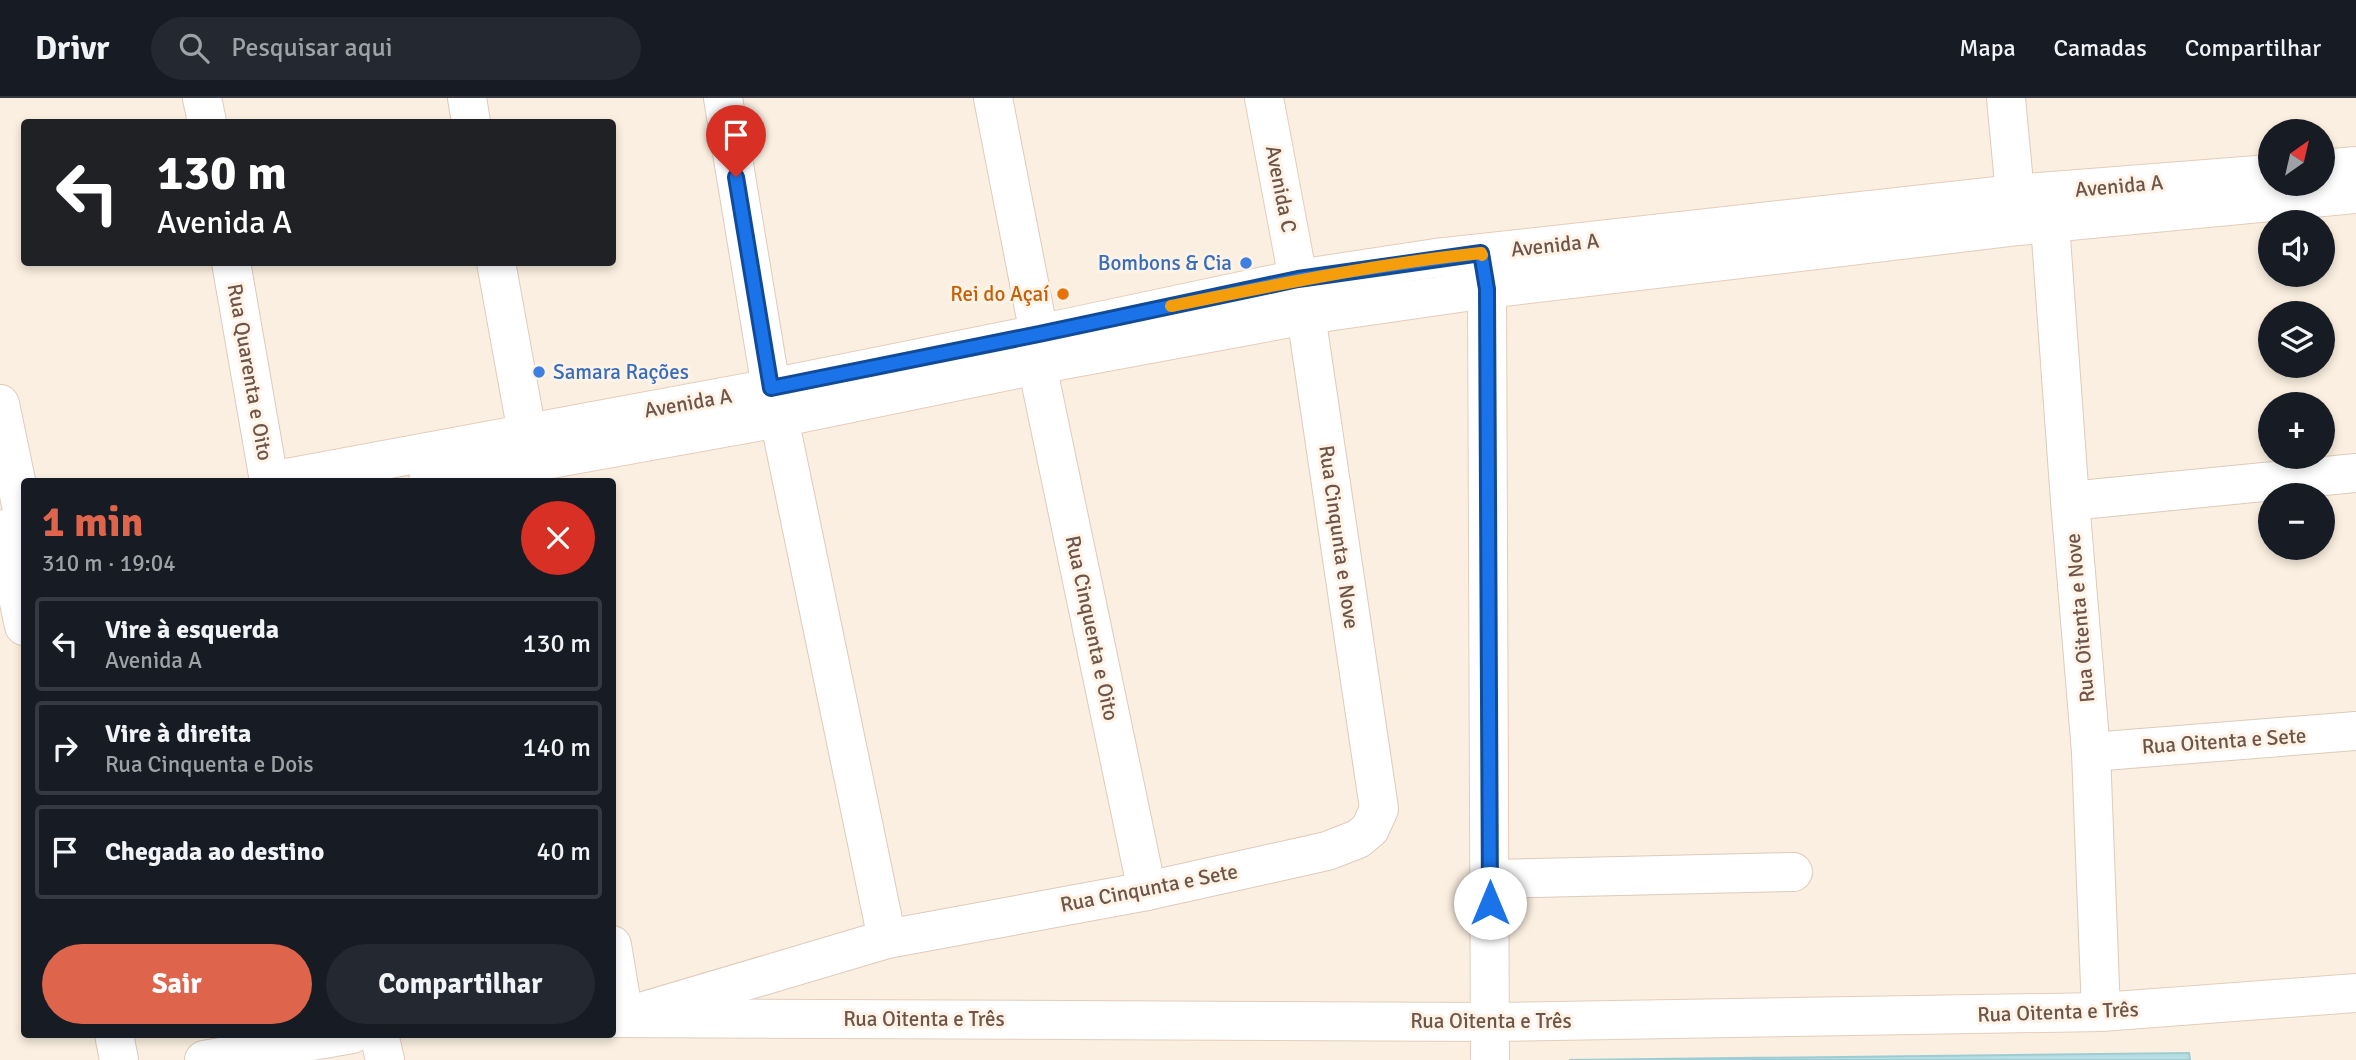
<!DOCTYPE html>
<html lang="pt">
<meta charset="utf-8">
<style>
:root{--surface:#171b24;--page:#242831;--text:#f1f3f6;--muted:#9ea1a6;--line:#363941;--accent:#de654c}
body{margin:0;font-family:Signika,sans-serif;background:var(--page);color:var(--text);height:100vh;display:flex;flex-direction:column;font-size:26px;white-space:nowrap}
*{box-sizing:border-box;margin:0}
p{font-size:23px;color:var(--muted)}
.icon{flex:none;width:38px;height:38px;fill:none;stroke:currentColor;stroke-width:2;stroke-linecap:round;stroke-linejoin:round}
.map{position:relative;flex:1;overflow:hidden}
.side{position:absolute;left:21px;top:380px;width:595px;height:560px;display:flex;flex-direction:column;background:var(--surface);border-radius:7px;box-shadow:0 4px 10px #0003}
.side>*{flex:none}
.banner{position:absolute;left:21px;top:21px;width:595px;height:147px;border-radius:7px;box-shadow:0 4px 10px #0003;background:#202124;color:#fff;overflow:hidden}
.needle{width:46px;rotate:34deg}
.tools{position:absolute;left:2258px;top:21px;display:grid;gap:14px}
.tools a{display:grid;place-items:center;width:77px;height:77px;border-radius:50%;background:var(--surface);box-shadow:0 4px 10px #0003;font-size:35px}
.pin{position:absolute;display:grid;place-items:center;width:60px;height:60px;color:#fff;margin:-72px -30px;border-radius:50% 50% 50% 0;rotate:-45deg;box-shadow:0 0 7px #0007}
.pin .icon{rotate:45deg}
.me{position:absolute;width:77px;margin:-38px;rotate:0deg;stroke-linejoin:round;filter:drop-shadow(0 0 5px #0008)}
.turn{display:flex;align-items:center;gap:24px;height:147px;padding:0 21px;font-size:32px}
.turn .icon{width:91px;height:91px;stroke-width:2.5}
.turn b{display:block;font-size:49px;line-height:60px}
.round{display:grid;place-items:center;flex:none;width:74px;height:74px;border-radius:37px;background:var(--page)}
.overview{display:flex;align-items:center;justify-content:space-between;height:119px;padding:0 21px}
h1{font-size:42px;font-weight:800;line-height:52px;color:var(--accent)}
.cta{display:flex;gap:14px;margin-top:auto;padding:14px 21px}
.cta a{flex:1;height:80px;border-radius:42px;background:var(--accent);color:#fff;font-size:28px;font-weight:800;line-height:80px;text-align:center}
.cta a+a{background:var(--page);color:var(--text)}
ul{padding:0;list-style:none}
li{display:flex;align-items:center;gap:21px;height:94px;margin:0 14px 10px;padding:0 7px;border:4px solid var(--line);border-radius:7px}
li div{flex:1}
li b{display:block;font-size:26px}
li em{font-style:normal}
header{display:flex;align-items:center;gap:42px;box-sizing:border-box;height:98px;padding:0 35px;background:var(--surface);border-bottom:2px solid var(--line)}
header strong{font-size:33px}
nav{display:flex;gap:38px;margin-inline-start:auto;font-size:24px}
.search{width:490px;height:63px;background:var(--page);display:flex;align-items:center;gap:18px;box-sizing:border-box;padding:0 24px;border-radius:38px;color:var(--muted);font-size:26px}
.map>svg:first-child{display:block}
.water{fill:#b6dee2;stroke:#9dcdd3;stroke-width:2}
.lines{fill:none;stroke-linecap:round;stroke-linejoin:round}
.street-casing{stroke:#ddcbbd;stroke-width:40}
.secondary-casing{stroke:#e4cdbd;stroke-width:40}
.street{stroke:#fff;stroke-width:38}
.secondary{stroke:#fff;stroke-width:38}
.route-casing{stroke:#114b97;stroke-width:18}
.route{stroke:#1a73e8;stroke-width:12}
.slow{stroke:#f59e0b;stroke-width:12}
.shop-dot{fill:#3f7fe0;stroke:#fef3e6;stroke-width:2.5}
.food-dot{fill:#e8710a;stroke:#fef3e6;stroke-width:2.5}
.labels{text-anchor:middle;dominant-baseline:central;stroke-width:6;stroke-linejoin:round;paint-order:stroke}
.street-label{font-size:21px;fill:#6f5549;stroke:#fef3e6}
.shop-label{font-size:21px;fill:#366cbe;stroke:#fef3e6;text-anchor:end}
.food-label{font-size:21px;fill:#c56008;stroke:#fef3e6;text-anchor:end}
</style>
<header>
<strong>Drivr</strong>
<div class="search"><svg class="icon" aria-label="search" viewBox="0 0 24 24"><circle cx="10" cy="10" r="6"/><path d="M15 15l6 6"/></svg>Pesquisar aqui</div>
<nav><a>Mapa</a><a>Camadas</a><a>Compartilhar</a></nav>
</header>
<div class="map">
<svg width="2356" height="962" viewBox="0 0 2356 962">
<rect width="100%" height="100%" fill="#faefe0"/>
<!-- water -->
<polygon class="water" points="2189,955 2190,962 1569,962"/>
<g class="lines">
<!-- street casing -->
<g class="street-casing">
<g id="street">
<polyline points="202,0 207,24"/>
<polyline points="467,0 471,24"/>
<polyline points="723,0 771,290"/>
<polyline points="993,0 1039,236"/>
<polyline points="2006,0 2015,96 2050,126 2070,403 2091,654 2101,914"/>
<polyline points="231,164 269,383"/>
<polyline points="496,164 527,335"/>
<polyline points="1037,267 1147,793"/>
<polyline points="0,306 24,421"/>
<polyline points="779,320 887,841"/>
<polyline points="2070,403 2356,375"/>
<polyline points="11,466 24,528"/>
<polyline points="2091,654 2356,633"/>
<polyline points="1490,781 1793,774"/>
<polyline points="612,847 624,919 887,841 1147,793 1327,753 1358,741 1370,731 1379,711 1377,697 1306,217 1299,186"/>
<polyline points="114,936 119,962"/>
<polyline points="204,962 352,936"/>
</g>
</g>
<!-- secondary casing -->
<g class="secondary-casing">
<g id="secondary">
<polyline points="1264,0 1298,181"/>
<polyline points="2322,71 2356,68"/>
<polyline points="1483,167 1487,191 1490,962"/>
<polyline points="271,383 771,290 1039,236 1298,181 1436,160 2015,96 2270,76"/>
<polyline points="428,383 779,320 1037,267 1306,217 1487,191 2019,128 2356,96"/>
<polyline points="0,432 24,427"/>
<polyline points="0,468 24,463"/>
<polyline points="612,920 1490,924 2101,914 2356,895"/>
<polyline points="379,936 385,962"/>
</g>
</g>
<!-- street -->
<use href="#street" class="street"/>
<!-- secondary -->
<use href="#secondary" class="secondary"/>
</g>
<g class="lines">
<!-- route casing -->
<g class="route-casing">
<polyline id="route" points="736,79 771,290 1039,236 1298,181 1481,155 1487,191 1490,805"/>
</g>
<!-- route -->
<use href="#route" class="route"/>
<!-- slow -->
<path class="slow" d="M1171 208C1274 187 1376 166 1481 155L1482 157"/>
</g>
<!-- markers -->
<g class="shop-dot">
<circle cx="1246" cy="165" r="7"/>
<circle cx="539" cy="274" r="7"/>
</g>
<circle class="food-dot" cx="1063" cy="196" r="7"/>
<g class="labels">
<!-- street labels -->
<g class="street-label">
<text transform="translate(2119 88) rotate(-5)">Avenida A</text>
<text transform="translate(1281 91) rotate(79)">Avenida C</text>
<text transform="translate(1555 147) rotate(-6)">Avenida A</text>
<text transform="translate(250 274) rotate(80)">Rua Quarenta e Oito</text>
<text transform="translate(688 305) rotate(-10)">Avenida A</text>
<text transform="translate(1339 439) rotate(82)">Rua Cinqunta e Nove</text>
<text transform="translate(2080 520) rotate(-95)">Rua Oitenta e Nove</text>
<text transform="translate(1092 530) rotate(78)">Rua Cinquenta e Oito</text>
<text transform="translate(2224 643) rotate(-4)">Rua Oitenta e Sete</text>
<text transform="translate(1149 790) rotate(-11)">Rua Cinqunta e Sete</text>
<text transform="translate(2058 914) rotate(-2)">Rua Oitenta e Três</text>
<text x="924" y="921">Rua Oitenta e Três</text>
<text x="1491" y="923">Rua Oitenta e Três</text>
</g>
<!-- shop labels -->
<g class="shop-label">
<text x="1232" y="165">Bombons &amp; Cia</text>
<text x="553" y="274" text-anchor="start">Samara Rações</text>
</g>
<!-- food labels -->
<g class="food-label">
<text x="1049" y="196">Rei do Açaí</text>
</g>
</g>
</svg>
<div class="tools">
<a><svg class="needle" viewBox="-14 -14 28 28"><path d="M0-13l5 13h-10z" fill="#e53935"/><path d="M0 13l5-13h-10z" fill="#9ea1a6"/></svg></a>
<a><svg class="icon" aria-label="sound" viewBox="0 0 24 24"><path d="M4 9h4l5-4v14l-5-4H4zM17 9q2 3 0 6"/></svg></a>
<a><svg class="icon" aria-label="layers" viewBox="0 0 24 24"><path d="M12 4l9 5-9 5-9-5zM3 14l9 5 9-5"/></svg></a>
<a>+</a>
<a>−</a>
</div>
<div class="pin" style="left:736px;top:79px;background:#d93025"><svg class="icon" aria-label="arrive" viewBox="0 0 24 24"><path d="M6 21V4h12l-3 4 3 4H6"/></svg></div>
<svg class="me" style="left:1490px;top:805px" viewBox="-20 -20 40 40"><circle r="19" fill="#fff"/><path d="M0-13L10 11 0 6-10 11z" fill="#1a73e8"/></svg>
<div class="banner">
<div class="turn"><svg class="icon" aria-label="left" viewBox="0 0 24 24"><path d="M17 20v-9H6M10 6l-5 5 5 5"/></svg><div><b>130 m</b>Avenida A</div></div>
</div>
<section class="side">
<div class="overview"><div><h1>1 min</h1><p>310 m · 19:04</p></div><a class="round" style="background:#d93025;color:#fff"><svg class="icon" aria-label="close" viewBox="0 0 24 24"><path d="M6 6l12 12M18 6L6 18"/></svg></a></div>
<ul>
<li><svg class="icon" aria-label="left" viewBox="0 0 24 24"><path d="M17 20v-9H6M10 6l-5 5 5 5"/></svg><div><b>Vire à esquerda</b><p>Avenida A</p></div><em>130 m</em></li>
<li><svg class="icon" aria-label="right" viewBox="0 0 24 24"><path d="M7 20v-9h11M14 6l5 5-5 5"/></svg><div><b>Vire à direita</b><p>Rua Cinquenta e Dois</p></div><em>140 m</em></li>
<li><svg class="icon" aria-label="arrive" viewBox="0 0 24 24"><path d="M6 21V4h12l-3 4 3 4H6"/></svg><div><b>Chegada ao destino</b></div><em>40 m</em></li>
</ul>
<div class="cta"><a>Sair</a><a>Compartilhar</a></div>
</section>
</div>
